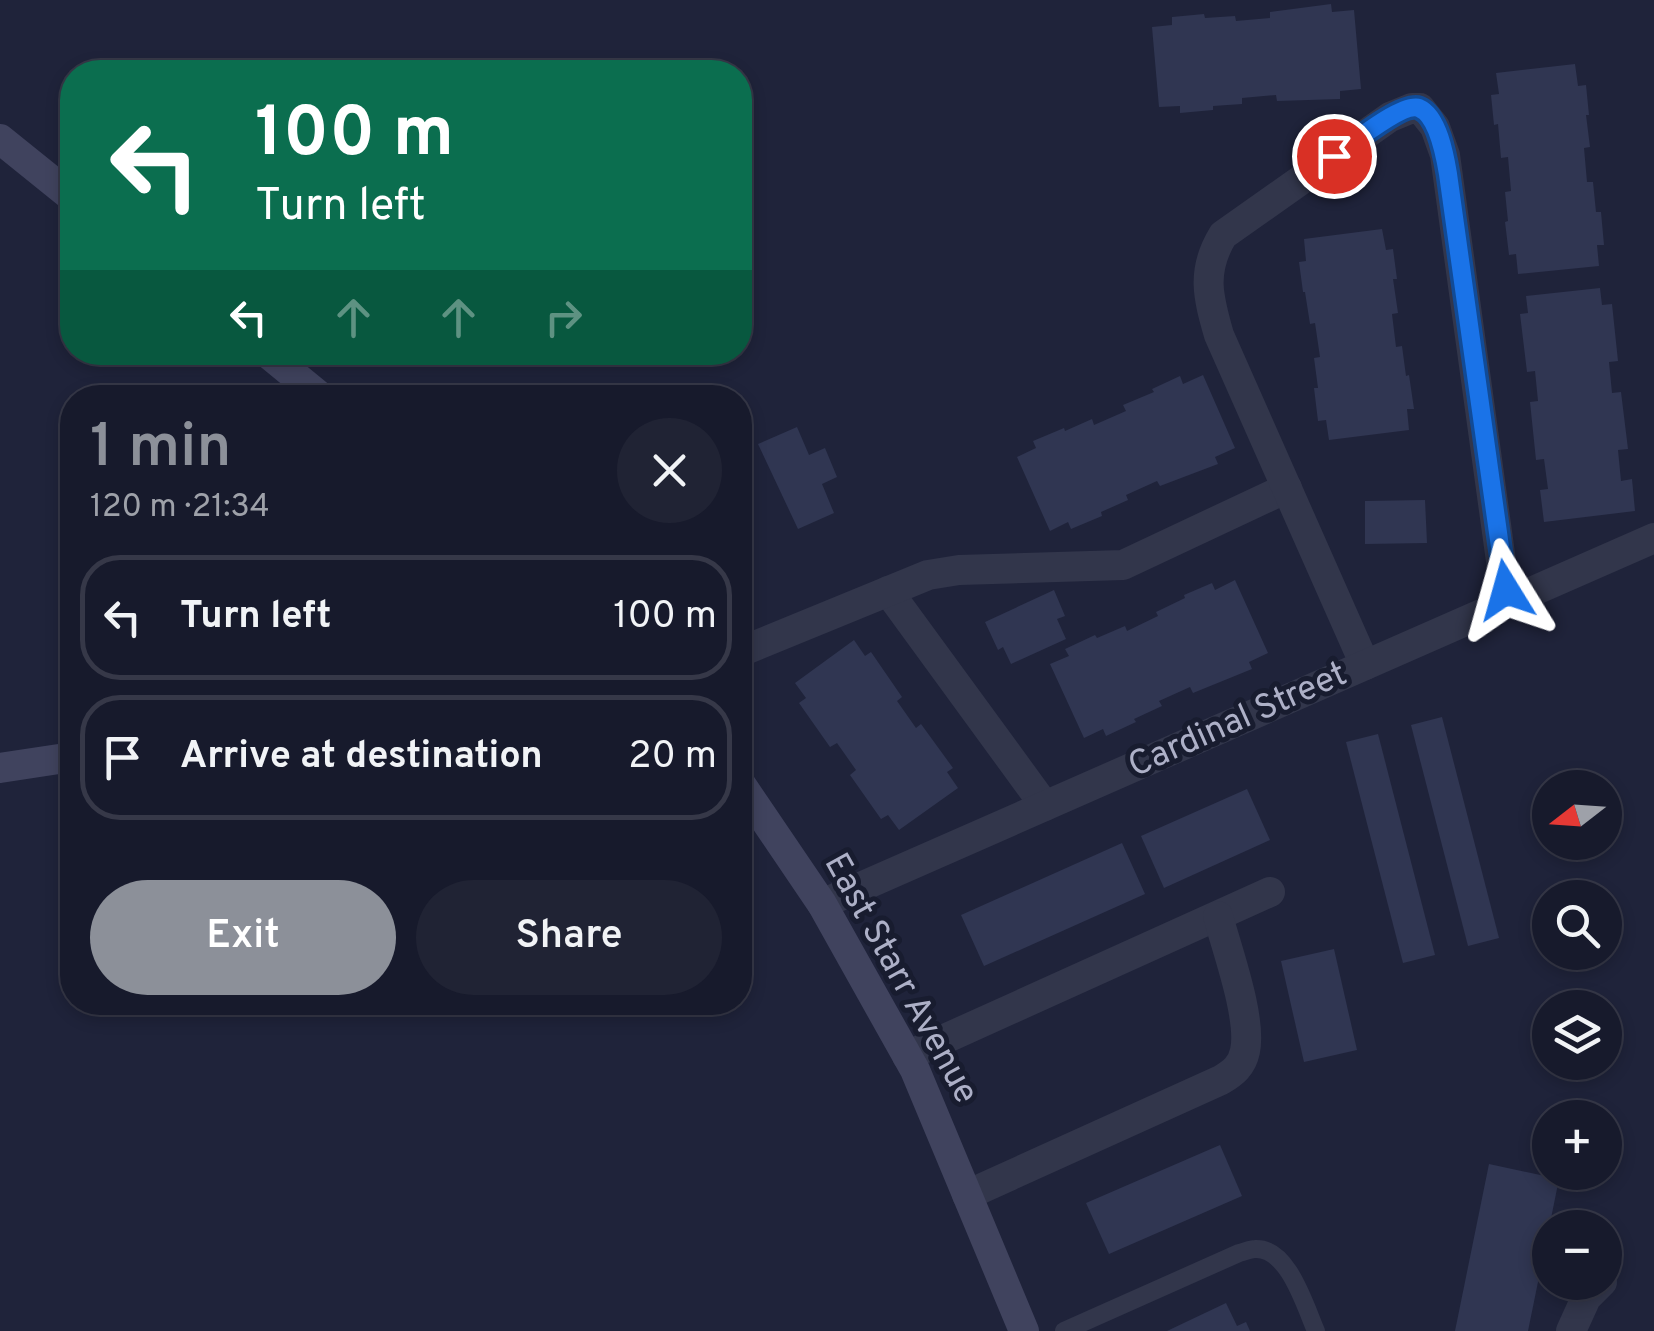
<!DOCTYPE html>
<meta charset="utf-8">
<style>
:root{--surface:#171a2c;--page:#202334;--text:#f1f3f6;--muted:#9ea1a9;--line:#363848;--accent:#8c9099}
body{margin:0;font-family:Overpass,sans-serif;background:var(--page);color:var(--text);height:100vh;display:flex;flex-direction:column;font-size:38px;white-space:nowrap}
*{box-sizing:border-box;margin:0}
p{font-size:32px;color:var(--muted)}
.icon{flex:none;width:55px;height:55px;fill:none;stroke:currentColor;stroke-width:2;stroke-linecap:round;stroke-linejoin:round}
.map{position:relative;flex:1;overflow:hidden}
.sheet{position:absolute;left:60px;top:385px;width:692px;height:630px;display:flex;flex-direction:column;background:var(--surface);border-radius:40px;box-shadow:0 5px 15px #0003,0 0 0 2px var(--line)}
.sheet>*{flex:none}
.hud{position:absolute;left:60px;top:60px;width:692px;height:305px;border-radius:40px;box-shadow:0 5px 15px #0003,0 0 0 2px var(--line);background:#0b6e4f;color:#fff;overflow:hidden}
.needle{width:65px;rotate:253deg}
.fabs{position:absolute;left:1532px;top:770px;display:grid;gap:20px}
.fabs a{display:grid;place-items:center;width:90px;height:90px;border-radius:50%;background:var(--surface);box-shadow:0 5px 15px #0003,0 0 0 2px var(--line);font-size:50px}
.pin{position:absolute;display:grid;place-items:center;width:85px;height:85px;color:#fff;margin:-42px;border:5px solid #fff;border-radius:50%;box-shadow:0 2px 10px #0007}
.me{position:absolute;width:110px;margin:-55px;rotate:352deg;stroke-linejoin:round;filter:drop-shadow(0 0 8px #0008)}
.turn{display:flex;align-items:center;gap:35px;height:210px;padding:0 30px;font-size:45px}
.turn .icon{width:130px;height:130px;stroke-width:2.5}
.turn b{display:block;font-size:70px;line-height:85px}
.lanes{display:flex;align-items:center;height:95px;padding:0 30px;background:#0003;justify-content:center;gap:50px;direction:ltr}
.lanes .off{opacity:.35}
.round{display:grid;place-items:center;flex:none;width:105px;height:105px;border-radius:52px;background:var(--page)}
.overview{display:flex;align-items:center;justify-content:space-between;height:170px;padding:0 30px}
h1{font-size:60px;font-weight:600;line-height:75px;color:var(--accent)}
.action{display:flex;gap:20px;margin-top:auto;padding:20px 30px}
.action a{flex:1;height:115px;border-radius:60px;background:var(--accent);color:#fff;font-size:40px;font-weight:600;line-height:115px;text-align:center}
.action a+a{background:var(--page);color:var(--text)}
ul{padding:0;list-style:none}
li{display:flex;align-items:center;gap:30px;height:125px;margin:0 20px 15px;padding:0 10px;border:5px solid var(--line);border-radius:40px}
li div{flex:1}
li b{display:block;font-size:38px}
li em{font-style:normal}
.map>svg:first-child{display:block}
.building{fill:#303652}
.lines{fill:none;stroke-linecap:round;stroke-linejoin:round}
.lane{stroke:#32364b;stroke-width:18}
.street{stroke:#32364b;stroke-width:30}
.secondary{stroke:#40435e;stroke-width:30}
.route-casing{stroke:#114b97;stroke-width:25}
.route{stroke:#1a73e8;stroke-width:18}
.labels{text-anchor:middle;dominant-baseline:central;stroke-width:10;stroke-linejoin:round;paint-order:stroke}
.street-label{font-size:35px;fill:#adb0c7;stroke:#181c2f}
</style>
<div class="map">
<svg width="1654" height="1331" viewBox="0 0 1654 1331">
<rect width="100%" height="100%" fill="#1f233a"/>
<!-- building -->
<g class="building">
<polygon points="1331,4 1332,12 1354,10 1361,89 1340,91 1340,99 1277,101 1276,95 1242,98 1242,104 1213,106 1213,110 1180,113 1180,106 1159,107 1152,27 1172,25 1172,17 1204,14 1205,18 1235,16 1236,21 1270,18 1270,12"/>
<polygon points="1575,64 1578,86 1586,85 1589,115 1586,115 1590,147 1584,148 1587,182 1593,182 1596,212 1601,212 1604,245 1597,245 1599,266 1518,274 1516,254 1509,255 1505,222 1508,221 1505,192 1511,191 1508,157 1501,158 1498,124 1494,125 1491,95 1499,94 1496,73"/>
<polygon points="1382,229 1386,250 1393,249 1397,279 1393,279 1398,313 1392,314 1396,347 1402,346 1406,376 1409,375 1414,409 1407,409 1409,430 1329,440 1326,420 1318,421 1314,388 1318,388 1314,358 1320,357 1315,323 1310,324 1305,292 1303,292 1299,262 1306,261 1304,239"/>
<polygon points="1600,288 1602,305 1612,304 1618,361 1609,362 1612,393 1621,392 1628,449 1618,450 1621,481 1632,479 1635,511 1544,522 1540,490 1548,489 1544,459 1536,460 1530,402 1538,401 1535,371 1527,372 1520,314 1528,313 1526,296"/>
<polygon points="1203,375 1235,448 1215,457 1218,464 1160,486 1157,481 1126,495 1128,500 1101,512 1102,516 1071,529 1068,522 1050,531 1017,457 1036,448 1033,441 1064,428 1065,431 1092,419 1094,425 1126,411 1123,405 1154,392 1152,389 1180,376 1183,384"/>
<polygon points="797,427 809,455 825,448 837,477 822,484 834,513 798,529 758,444"/>
<polygon points="1425,500 1427,543 1365,544 1365,501"/>
<polygon points="1235,580 1268,653 1249,662 1252,669 1193,693 1190,687 1159,701 1162,706 1134,719 1136,722 1106,736 1103,729 1084,738 1050,664 1069,656 1065,649 1095,635 1097,638 1125,626 1127,631 1158,616 1156,612 1185,598 1184,595 1212,583 1215,590"/>
<polygon points="1054,590 1065,616 1057,619 1066,639 1011,664 1003,647 998,650 985,622"/>
<polygon points="854,640 865,656 871,652 902,697 897,701 916,728 921,724 953,768 947,772 958,788 899,830 888,815 881,819 850,775 856,770 837,743 830,747 799,703 806,698 795,683"/>
<polygon points="1442,717 1499,938 1468,946 1411,725"/>
<polygon points="1378,734 1435,955 1403,963 1346,742"/>
<polygon points="1247,789 1270,840 1164,888 1141,836"/>
<polygon points="1122,843 1145,894 984,966 961,915"/>
<polygon points="1334,949 1357,1050 1304,1062 1281,961"/>
<polygon points="1220,1145 1242,1196 1109,1254 1086,1203"/>
<polygon points="1489,1164 1559,1179 1528,1331 1455,1331"/>
<polygon points="1226,1303 1237,1326 1246,1322 1250,1331 1167,1331"/>
</g>
<g class="lines">
<!-- lane -->
<path class="lane" d="M1064 1331 1239 1253C1244 1252 1250 1249 1255 1249 1288 1247 1305 1306 1316 1331"/>
<!-- street -->
<g class="street">
<polyline points="888,591 1045,806"/>
<polyline points="740,652 928,575 959,570 1123,565 1287,488"/>
<path d="M1365 665 1219 335C1208 297 1201 271 1223 235L1390 117 1412 108H1420L1435 127 1445 155 1505 590 1510 602"/>
<polyline points="822,904 1654,538"/>
<polyline points="907,1056 1270,892"/>
<path d="M967 1195 1221 1080C1233 1073 1242 1066 1245 1051 1252 1018 1227 950 1218 916"/>
<polyline points="1571,1331 1586,1298 1602,1282"/>
</g>
<!-- secondary -->
<g class="secondary">
<polyline points="0,139 72,197"/>
<polyline points="266,352 322,398"/>
<polyline points="0,768 72,757"/>
<polyline points="740,783 822,904 915,1070 1024,1331"/>
</g>
</g>
<g class="lines">
<!-- route casing -->
<g class="route-casing">
<path id="route" d="M1334 156C1349 146 1402 102 1419 108 1438 116 1445 156 1448 174L1506 590"/>
</g>
<!-- route -->
<use href="#route" class="route"/>
</g>
<g class="labels">
<!-- street labels -->
<g class="street-label">
<text transform="translate(1238 721) rotate(-24)">Cardinal Street</text>
<text transform="translate(900 979) rotate(61)">East Starr Avenue</text>
</g>
</g>
</svg>
<div class="fabs">
<a><svg class="needle" viewBox="-14 -14 28 28"><path d="M0-13l5 13h-10z" fill="#e53935"/><path d="M0 13l5-13h-10z" fill="#9ea1a9"/></svg></a>
<a><svg class="icon" aria-label="search" viewBox="0 0 24 24"><circle cx="10" cy="10" r="6"/><path d="M15 15l6 6"/></svg></a>
<a><svg class="icon" aria-label="layers" viewBox="0 0 24 24"><path d="M12 4l9 5-9 5-9-5zM3 14l9 5 9-5"/></svg></a>
<a>+</a>
<a>−</a>
</div>
<div class="pin" style="left:1334px;top:156px;background:#d93025"><svg class="icon" aria-label="arrive" viewBox="0 0 24 24"><path d="M6 21V4h12l-3 4 3 4H6"/></svg></div>
<svg class="me" style="left:1506px;top:590px" viewBox="-20 -20 40 40"><path d="M0-17L14 15 0 8-14 15z" fill="#1a73e8" stroke="#fff" stroke-width="4"/></svg>
<div class="hud">
<div class="turn"><svg class="icon" aria-label="left" viewBox="0 0 24 24"><path d="M17 20v-9H6M10 6l-5 5 5 5"/></svg><div><b>100 m</b>Turn left</div></div>
<div class="lanes"><svg class="icon" aria-label="left" viewBox="0 0 24 24"><path d="M17 20v-9H6M10 6l-5 5 5 5"/></svg><svg class="icon off" aria-label="ahead" viewBox="0 0 24 24"><path d="M12 20V5M6 11l6-6 6 6"/></svg><svg class="icon off" aria-label="ahead" viewBox="0 0 24 24"><path d="M12 20V5M6 11l6-6 6 6"/></svg><svg class="icon off" aria-label="right" viewBox="0 0 24 24"><path d="M7 20v-9h11M14 6l5 5-5 5"/></svg></div>
</div>
<section class="sheet">
<div class="overview"><div><h1>1 min</h1><p>120 m · 21:34</p></div><a class="round"><svg class="icon" aria-label="close" viewBox="0 0 24 24"><path d="M6 6l12 12M18 6L6 18"/></svg></a></div>
<ul>
<li><svg class="icon" aria-label="left" viewBox="0 0 24 24"><path d="M17 20v-9H6M10 6l-5 5 5 5"/></svg><div><b>Turn left</b></div><em>100 m</em></li>
<li><svg class="icon" aria-label="arrive" viewBox="0 0 24 24"><path d="M6 21V4h12l-3 4 3 4H6"/></svg><div><b>Arrive at destination</b></div><em>20 m</em></li>
</ul>
<div class="action"><a>Exit</a><a>Share</a></div>
</section>
</div>
